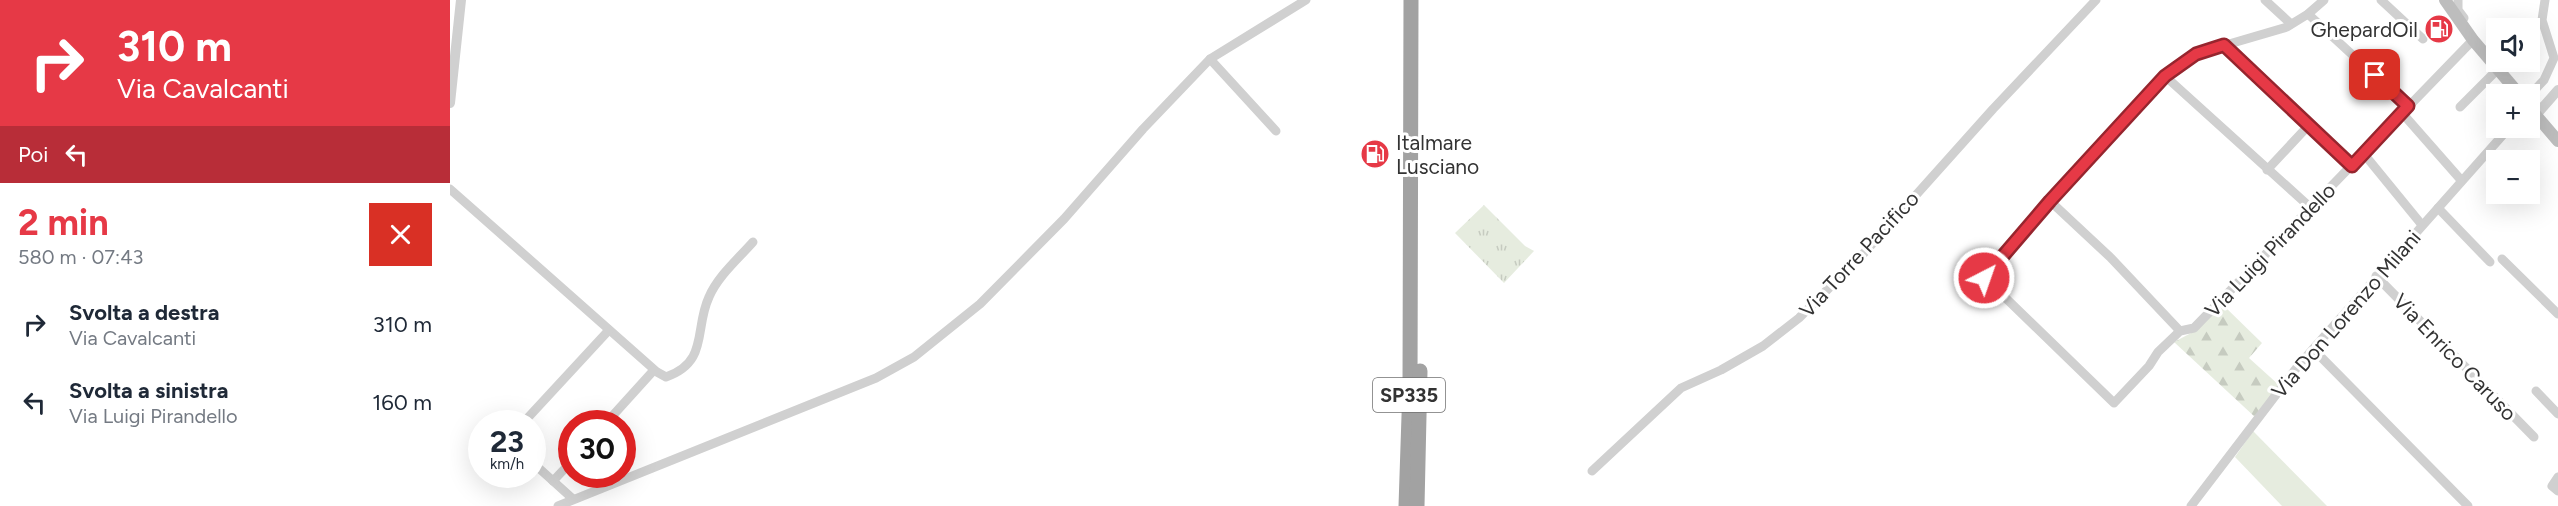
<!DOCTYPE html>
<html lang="it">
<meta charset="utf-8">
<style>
:root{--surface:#fff;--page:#f6f6f7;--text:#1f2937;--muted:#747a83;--accent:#e63946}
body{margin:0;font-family:Figtree,sans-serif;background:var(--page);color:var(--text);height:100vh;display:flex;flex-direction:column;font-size:22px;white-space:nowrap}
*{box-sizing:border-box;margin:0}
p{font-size:20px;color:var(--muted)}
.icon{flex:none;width:33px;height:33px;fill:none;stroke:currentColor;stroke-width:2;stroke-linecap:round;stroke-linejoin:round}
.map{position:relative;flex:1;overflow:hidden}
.panel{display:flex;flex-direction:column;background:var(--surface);width:450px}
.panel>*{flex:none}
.hud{background:#e63946;color:#fff;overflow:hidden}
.tools{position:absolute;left:2036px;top:18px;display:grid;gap:12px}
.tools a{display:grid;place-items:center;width:54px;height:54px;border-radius:0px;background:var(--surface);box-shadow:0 6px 24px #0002;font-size:30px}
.speed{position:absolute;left:18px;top:410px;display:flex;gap:12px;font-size:30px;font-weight:700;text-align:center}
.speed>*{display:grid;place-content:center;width:78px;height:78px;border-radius:50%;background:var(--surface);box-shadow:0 6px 24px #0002;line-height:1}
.speed small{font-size:15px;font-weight:400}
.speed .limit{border:9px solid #d22;background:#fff;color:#111}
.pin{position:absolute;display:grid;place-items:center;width:51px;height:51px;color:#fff;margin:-26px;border-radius:12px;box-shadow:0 3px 9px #0006}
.me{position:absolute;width:66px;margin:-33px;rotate:41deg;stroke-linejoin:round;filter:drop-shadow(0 0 4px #0008)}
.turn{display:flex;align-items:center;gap:21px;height:126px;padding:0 18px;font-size:27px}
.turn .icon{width:78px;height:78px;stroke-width:2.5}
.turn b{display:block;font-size:42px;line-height:51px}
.then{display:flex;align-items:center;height:57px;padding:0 18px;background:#0003;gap:12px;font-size:22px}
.round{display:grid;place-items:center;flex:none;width:63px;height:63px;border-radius:0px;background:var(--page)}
.summary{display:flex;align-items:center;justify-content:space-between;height:102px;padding:0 18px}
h1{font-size:36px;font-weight:700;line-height:45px;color:var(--accent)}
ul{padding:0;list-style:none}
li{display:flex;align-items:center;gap:18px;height:78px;padding:0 18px}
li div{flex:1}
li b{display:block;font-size:22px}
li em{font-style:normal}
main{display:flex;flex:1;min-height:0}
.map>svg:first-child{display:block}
.grass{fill:url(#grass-tufts)}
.forest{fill:url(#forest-firs)}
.garden{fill:#e6ecdf}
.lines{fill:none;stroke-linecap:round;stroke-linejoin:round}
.minor{stroke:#d0d0d0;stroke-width:9}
.tertiary{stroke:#d0d0d0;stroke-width:10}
.secondary{stroke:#bdbdbd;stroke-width:12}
.trunk{stroke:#a2a2a2;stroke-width:15}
.route-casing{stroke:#96252e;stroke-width:15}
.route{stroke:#e63946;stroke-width:10}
.labels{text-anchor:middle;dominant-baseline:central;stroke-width:6;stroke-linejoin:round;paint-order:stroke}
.shield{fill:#fff;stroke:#707070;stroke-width:1.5}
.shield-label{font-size:20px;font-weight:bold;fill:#333}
.poi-label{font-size:21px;fill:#333;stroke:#fff;text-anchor:end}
.street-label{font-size:21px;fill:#333;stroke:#fff}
</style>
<main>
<section class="panel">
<div class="hud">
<div class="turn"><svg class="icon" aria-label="right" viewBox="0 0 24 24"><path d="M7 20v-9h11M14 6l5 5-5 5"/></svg><div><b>310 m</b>Via Cavalcanti</div></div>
<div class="then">Poi<svg class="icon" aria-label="left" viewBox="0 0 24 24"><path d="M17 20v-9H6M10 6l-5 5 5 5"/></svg></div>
</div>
<div class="summary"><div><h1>2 min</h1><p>580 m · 07:43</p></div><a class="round" style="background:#d93025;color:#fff"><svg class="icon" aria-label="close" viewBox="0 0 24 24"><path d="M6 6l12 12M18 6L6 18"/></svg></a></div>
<ul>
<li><svg class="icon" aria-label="right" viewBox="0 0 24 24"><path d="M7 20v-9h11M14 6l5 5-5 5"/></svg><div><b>Svolta a destra</b><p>Via Cavalcanti</p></div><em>310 m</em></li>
<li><svg class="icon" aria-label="left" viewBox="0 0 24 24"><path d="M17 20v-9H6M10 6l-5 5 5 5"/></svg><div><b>Svolta a sinistra</b><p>Via Luigi Pirandello</p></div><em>160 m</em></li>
</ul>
</section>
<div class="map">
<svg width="2108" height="506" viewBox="0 0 2108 506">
<defs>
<pattern id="grass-tufts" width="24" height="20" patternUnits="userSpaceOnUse" patternTransform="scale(1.5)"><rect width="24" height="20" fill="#e6ecdf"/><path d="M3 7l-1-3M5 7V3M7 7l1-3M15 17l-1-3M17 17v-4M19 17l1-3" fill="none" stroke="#c6cbc0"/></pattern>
<pattern id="forest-firs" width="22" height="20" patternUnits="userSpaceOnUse" patternTransform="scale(1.5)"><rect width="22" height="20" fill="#e6ecdf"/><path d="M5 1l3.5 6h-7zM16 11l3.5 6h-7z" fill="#c6cbc0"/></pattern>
</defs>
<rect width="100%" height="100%" fill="#fff"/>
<!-- grass -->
<polygon class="grass" points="1034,205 1075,246 1084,251 1054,283 1005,233"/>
<!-- forest -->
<polygon class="forest" points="1771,303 1812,343 1799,358 1830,386 1806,418 1724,342 1743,332"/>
<!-- garden -->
<polygon class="garden" points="1803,431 1877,506 1832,506 1785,457"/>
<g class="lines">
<!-- minor -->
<g class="minor">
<polyline points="1815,0 1841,24"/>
<polyline points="1874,0 1858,14 1837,27 1745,54 1715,76 1600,201 1535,278 1664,403 1699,366 1708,352 1730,331 1744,328 2023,40"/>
<polyline points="1931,0 1973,39"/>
<polyline points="2008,0 2008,10 2014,18"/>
<polyline points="1858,14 1958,106"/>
<polyline points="1774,45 1902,166"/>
<polyline points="760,59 826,131"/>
<polyline points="1715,76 1861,208"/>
<polyline points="2079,96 2094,80 2104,58 2092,20 2095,0"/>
<polyline points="2010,107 2048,69"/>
<polyline points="1953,114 2011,180"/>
<polyline points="1914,154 1972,225"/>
<polyline points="1817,170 1859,125"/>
<path d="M0 189 207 372 216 377C259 362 244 329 259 297 268 276 288 259 303 242"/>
<polyline points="1600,201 1660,257 1730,331"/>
<polyline points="1988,208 2040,262"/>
<polyline points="2052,259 2108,314"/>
<polyline points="1926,276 2084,437"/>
<polyline points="1864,350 2018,506"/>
<polyline points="2086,391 2108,414"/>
<polyline points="40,422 41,423"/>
<polyline points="73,423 159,330"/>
<polyline points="156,423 204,370"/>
<polyline points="82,462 123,499"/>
<polyline points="1142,471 1231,388 1271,370 1313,346 1349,318 1415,252 1543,109 1646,0"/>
<polyline points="2108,477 2102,486 2108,491"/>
<polyline points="103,481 122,461"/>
<polyline points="108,506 426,378 464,357 530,304 614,219 693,129 760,59 856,0"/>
<polyline points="1741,506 1848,366 2059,128"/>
</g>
<!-- tertiary -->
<g class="tertiary">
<polyline points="0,103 11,0"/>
<polyline points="2086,115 2108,90"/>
</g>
<!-- secondary -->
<g class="secondary">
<polyline points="1995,0 2023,40 2069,94"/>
<polyline points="2079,107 2108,141"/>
</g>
<!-- trunk -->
<g class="trunk">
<polyline points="956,506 960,386 961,0"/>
<polyline points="967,506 970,371"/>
</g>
</g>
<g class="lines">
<!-- route casing -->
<g class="route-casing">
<polyline id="route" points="1534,278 1600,201 1715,76 1746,54 1774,45 1902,166 1958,106 1925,75"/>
</g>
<!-- route -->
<use href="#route" class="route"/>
</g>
<!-- icons -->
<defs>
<g id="fuel-disc" transform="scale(1.5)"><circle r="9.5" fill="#e63946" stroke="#fff"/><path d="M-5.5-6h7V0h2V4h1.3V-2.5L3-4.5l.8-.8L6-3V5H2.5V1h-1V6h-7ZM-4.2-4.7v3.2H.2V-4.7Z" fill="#fff"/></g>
</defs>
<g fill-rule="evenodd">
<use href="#fuel-disc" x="1989" y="29"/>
<use href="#fuel-disc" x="925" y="154"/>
</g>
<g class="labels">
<!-- shield labels -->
<rect class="shield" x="923" y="378" width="72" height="34" rx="4.5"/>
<g class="shield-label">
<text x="959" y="395">SP335</text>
</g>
<!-- poi labels -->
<g class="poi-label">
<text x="1968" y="29">GhepardOil</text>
<text x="946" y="142" text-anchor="start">Italmare<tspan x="946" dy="24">Lusciano</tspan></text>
</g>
<!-- street labels -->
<g class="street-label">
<text transform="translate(1820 250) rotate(-46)">Via Luigi Pirandello</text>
<text transform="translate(1409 254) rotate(-47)">Via Torre Pacifico</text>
<text transform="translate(1896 314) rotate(-49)">Via Don Lorenzo Milani</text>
<text transform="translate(2005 357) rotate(46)">Via Enrico Caruso</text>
</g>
</g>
</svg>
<div class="tools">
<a><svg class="icon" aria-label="sound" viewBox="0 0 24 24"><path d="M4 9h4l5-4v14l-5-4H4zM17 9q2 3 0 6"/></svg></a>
<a>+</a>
<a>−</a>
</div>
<div class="speed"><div>23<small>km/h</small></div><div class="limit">30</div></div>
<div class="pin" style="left:1925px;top:75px;background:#d93025"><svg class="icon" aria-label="arrive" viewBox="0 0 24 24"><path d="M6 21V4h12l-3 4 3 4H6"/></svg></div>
<svg class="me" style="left:1534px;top:278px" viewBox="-20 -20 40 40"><circle r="17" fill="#e63946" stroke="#fff" stroke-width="3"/><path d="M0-11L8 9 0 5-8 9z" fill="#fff"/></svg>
</div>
</main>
